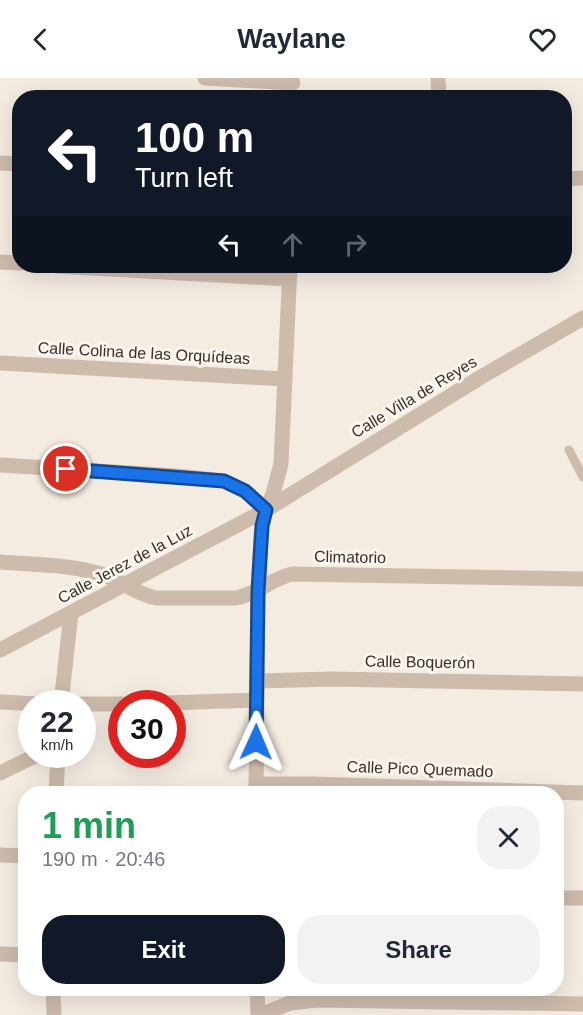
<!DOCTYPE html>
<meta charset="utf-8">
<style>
:root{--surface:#fff;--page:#f2f2f3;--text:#1f2937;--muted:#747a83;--accent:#111827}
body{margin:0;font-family:Helvetica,sans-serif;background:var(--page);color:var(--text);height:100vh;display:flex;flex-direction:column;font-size:22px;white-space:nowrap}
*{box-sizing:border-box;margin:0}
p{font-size:20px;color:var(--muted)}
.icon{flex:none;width:33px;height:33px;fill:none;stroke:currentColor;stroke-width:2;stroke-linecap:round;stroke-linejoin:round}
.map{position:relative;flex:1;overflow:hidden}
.details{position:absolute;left:18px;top:708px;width:546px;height:210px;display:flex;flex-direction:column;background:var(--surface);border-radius:24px;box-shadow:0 6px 24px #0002}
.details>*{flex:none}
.hud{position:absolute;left:12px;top:12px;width:560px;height:183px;border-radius:24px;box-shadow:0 6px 24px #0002;background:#111827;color:#fff;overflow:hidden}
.speed{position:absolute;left:18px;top:612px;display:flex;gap:12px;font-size:30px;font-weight:700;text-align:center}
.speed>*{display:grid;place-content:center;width:78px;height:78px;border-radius:50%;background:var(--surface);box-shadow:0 6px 24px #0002;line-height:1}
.speed small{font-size:15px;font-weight:400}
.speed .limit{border:9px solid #d22;background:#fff;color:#111}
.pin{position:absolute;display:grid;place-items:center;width:51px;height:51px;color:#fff;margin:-26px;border:3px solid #fff;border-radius:50%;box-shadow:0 2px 6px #0007}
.me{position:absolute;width:66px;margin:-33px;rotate:1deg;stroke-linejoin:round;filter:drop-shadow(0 0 4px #0008)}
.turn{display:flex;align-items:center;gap:21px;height:126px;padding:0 24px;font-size:27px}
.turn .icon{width:78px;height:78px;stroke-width:2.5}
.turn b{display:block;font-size:42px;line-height:51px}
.lanes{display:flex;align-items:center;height:57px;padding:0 24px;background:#0003;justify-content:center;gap:30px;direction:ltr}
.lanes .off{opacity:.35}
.round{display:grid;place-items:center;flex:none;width:63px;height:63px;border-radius:24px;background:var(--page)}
.head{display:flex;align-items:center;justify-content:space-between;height:102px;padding:0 24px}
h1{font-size:36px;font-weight:600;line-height:45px;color:#1e9e55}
.cta{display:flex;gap:12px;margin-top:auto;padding:12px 24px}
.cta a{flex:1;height:69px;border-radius:24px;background:var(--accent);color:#fff;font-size:24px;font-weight:600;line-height:69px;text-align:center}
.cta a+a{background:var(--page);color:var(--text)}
header{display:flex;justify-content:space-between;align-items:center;height:78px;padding:0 24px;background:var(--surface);font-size:27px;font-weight:600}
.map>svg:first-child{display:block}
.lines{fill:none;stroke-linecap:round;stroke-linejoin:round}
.service{stroke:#cdbbac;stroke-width:9}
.minor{stroke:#cdbbac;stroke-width:15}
.route-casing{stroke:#114b97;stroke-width:15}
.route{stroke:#1a73e8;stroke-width:10}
.labels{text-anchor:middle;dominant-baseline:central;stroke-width:6;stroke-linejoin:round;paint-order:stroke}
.street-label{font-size:16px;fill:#3b302b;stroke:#fbf5ee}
</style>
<header><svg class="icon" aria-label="back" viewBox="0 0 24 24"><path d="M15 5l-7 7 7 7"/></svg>Waylane<svg class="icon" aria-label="heart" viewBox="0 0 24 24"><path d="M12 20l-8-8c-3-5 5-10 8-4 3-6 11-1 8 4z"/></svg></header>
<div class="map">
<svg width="583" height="937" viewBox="0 0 583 937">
<rect width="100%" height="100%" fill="#f4ebe1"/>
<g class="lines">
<!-- service -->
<polyline class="service" points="569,372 583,399"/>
<!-- minor -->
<g class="minor">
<polyline points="205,0 293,5"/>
<polyline points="438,0 439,20"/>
<polyline points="0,85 20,86"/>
<polyline points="564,101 583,100"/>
<polyline points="0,184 20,185"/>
<polyline points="56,188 289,201"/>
<polyline points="0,285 285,301"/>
<polyline points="0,387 177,398 224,403 245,413 266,432"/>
<path d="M0 484C33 487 69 486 101 496 120 502 136 516 156 520H236C257 516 271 501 292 496L583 501"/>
<polyline points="0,572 266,432 481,299 583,240"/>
<polyline points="257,603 333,601 583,606"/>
<polyline points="0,624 38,626"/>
<polyline points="61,626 71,535"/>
<polyline points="82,626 122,626"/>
<polyline points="135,626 257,622"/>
<polyline points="0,695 39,676"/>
<polyline points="256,706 313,706 583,715"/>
<polyline points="56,716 58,676"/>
<polyline points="256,716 258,513 261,459 263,440 273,416 281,386 290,188"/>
<polyline points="0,777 26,778"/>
<polyline points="556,820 583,820"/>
<polyline points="0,876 26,877"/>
<polyline points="53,910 54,937"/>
<polyline points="257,910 258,937"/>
<polyline points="261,937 290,925 317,922 583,926"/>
</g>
</g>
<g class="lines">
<!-- route casing -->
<g class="route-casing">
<polyline id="route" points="66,391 224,403 245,413 266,432 262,448 258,513 256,664"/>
</g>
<!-- route -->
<use href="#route" class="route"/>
</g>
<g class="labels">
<!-- street labels -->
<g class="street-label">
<text transform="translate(144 275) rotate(3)">Calle Colina de las Orquídeas</text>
<text transform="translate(414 319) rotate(-31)">Calle Villa de Reyes</text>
<text transform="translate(350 479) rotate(1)">Climatorio</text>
<text transform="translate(125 486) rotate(-28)">Calle Jerez de la Luz</text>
<text transform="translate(420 584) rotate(1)">Calle Boquerón</text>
<text transform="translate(420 691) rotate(2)">Calle Pico Quemado</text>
</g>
</g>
</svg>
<div class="speed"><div>22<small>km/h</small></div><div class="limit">30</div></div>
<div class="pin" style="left:66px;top:391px;background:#d93025"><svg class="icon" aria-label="arrive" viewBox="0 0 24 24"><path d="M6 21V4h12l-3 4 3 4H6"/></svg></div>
<svg class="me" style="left:256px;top:664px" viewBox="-20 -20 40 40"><path d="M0-17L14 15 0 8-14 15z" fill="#1a73e8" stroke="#fff" stroke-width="4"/></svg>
<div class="hud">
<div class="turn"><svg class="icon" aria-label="left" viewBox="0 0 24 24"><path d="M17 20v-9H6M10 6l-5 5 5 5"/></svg><div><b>100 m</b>Turn left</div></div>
<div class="lanes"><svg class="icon" aria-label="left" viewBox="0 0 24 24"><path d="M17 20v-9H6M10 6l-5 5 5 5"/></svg><svg class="icon off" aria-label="ahead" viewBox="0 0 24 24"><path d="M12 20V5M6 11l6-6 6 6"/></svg><svg class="icon off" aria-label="right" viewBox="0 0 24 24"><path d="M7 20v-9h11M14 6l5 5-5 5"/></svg></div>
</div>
<section class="details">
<div class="head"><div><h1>1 min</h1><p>190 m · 20:46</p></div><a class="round"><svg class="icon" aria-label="close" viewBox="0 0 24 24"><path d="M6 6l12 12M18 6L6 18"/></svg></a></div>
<div class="cta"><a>Exit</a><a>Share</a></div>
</section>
</div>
